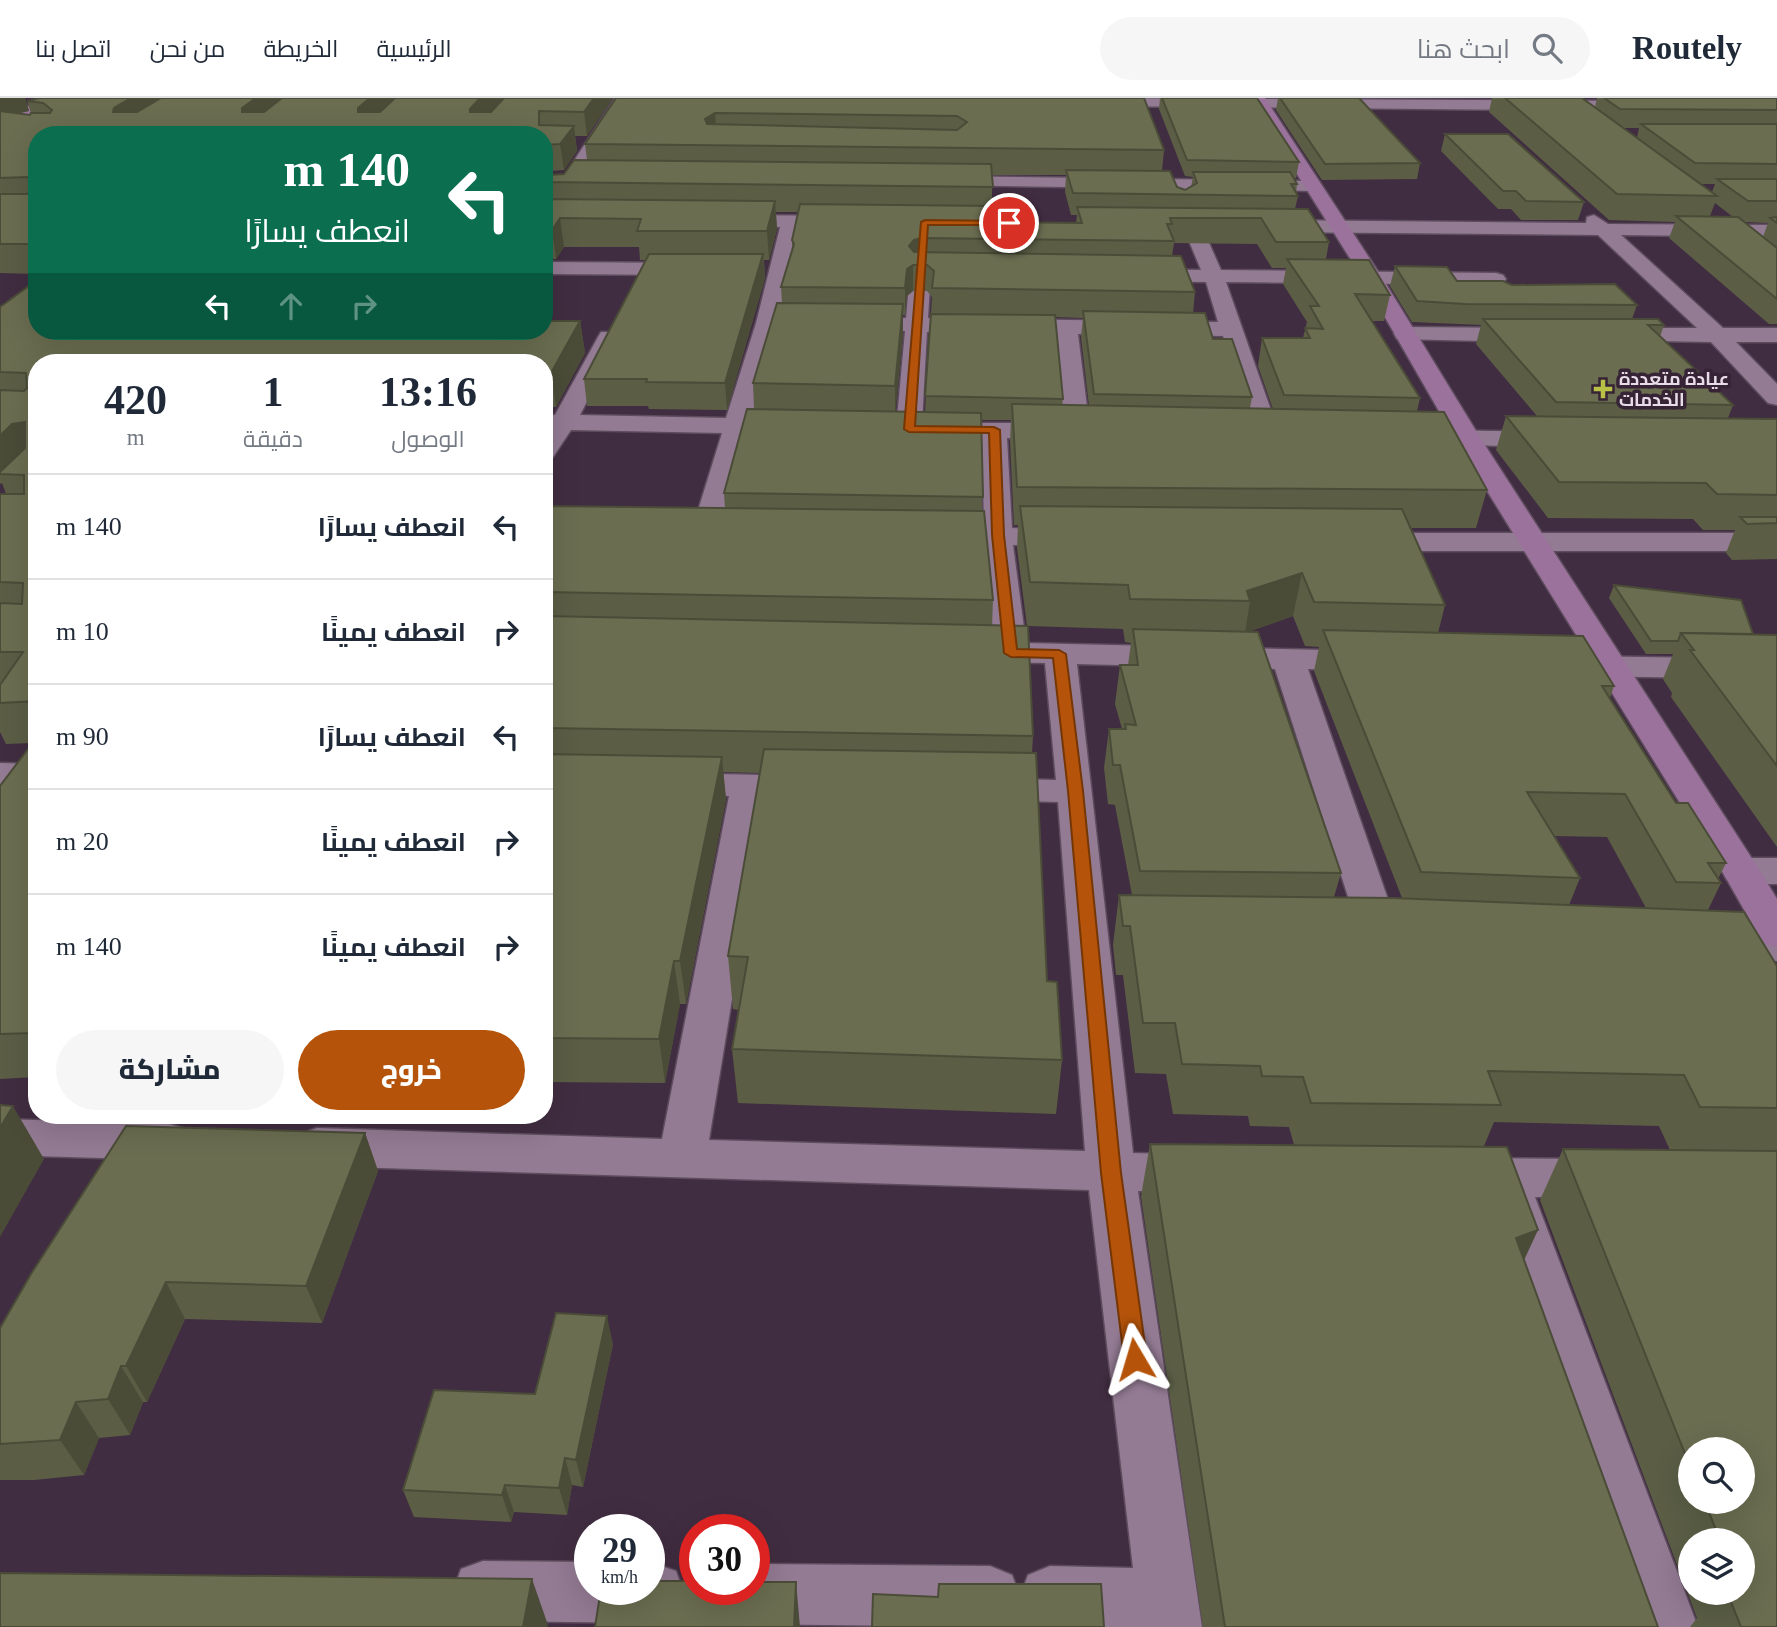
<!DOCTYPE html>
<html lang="ar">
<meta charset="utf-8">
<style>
:root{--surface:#fff;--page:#f6f6f7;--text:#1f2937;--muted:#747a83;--line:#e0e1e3;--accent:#b45309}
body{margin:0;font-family:"Times New Roman",Cairo,serif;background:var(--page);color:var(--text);direction:rtl;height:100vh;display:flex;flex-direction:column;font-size:26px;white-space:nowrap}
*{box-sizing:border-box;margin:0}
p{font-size:23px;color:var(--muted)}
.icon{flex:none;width:38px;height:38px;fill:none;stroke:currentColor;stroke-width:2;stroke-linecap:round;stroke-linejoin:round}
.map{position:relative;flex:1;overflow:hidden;direction:ltr}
.panel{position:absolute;left:28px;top:256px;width:525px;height:770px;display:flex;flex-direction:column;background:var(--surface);border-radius:28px;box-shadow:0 7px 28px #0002;direction:rtl}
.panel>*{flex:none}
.guide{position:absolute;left:28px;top:28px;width:525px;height:214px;border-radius:28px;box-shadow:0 7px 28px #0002;direction:rtl;background:#0b6e4f;color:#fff;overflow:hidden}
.buttons{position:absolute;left:1678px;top:1339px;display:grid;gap:14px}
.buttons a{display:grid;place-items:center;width:77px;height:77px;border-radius:50%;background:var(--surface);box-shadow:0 7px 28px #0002;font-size:35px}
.speed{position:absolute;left:574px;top:1416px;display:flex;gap:14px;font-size:35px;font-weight:700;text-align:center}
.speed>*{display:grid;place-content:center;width:91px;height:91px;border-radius:50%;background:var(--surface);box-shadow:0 7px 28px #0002;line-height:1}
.speed small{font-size:18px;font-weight:400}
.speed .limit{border:10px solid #d22;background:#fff;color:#111}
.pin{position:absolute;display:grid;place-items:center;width:60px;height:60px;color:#fff;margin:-30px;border:4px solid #fff;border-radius:50%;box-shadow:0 2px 7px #0007}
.me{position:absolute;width:77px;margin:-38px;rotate:353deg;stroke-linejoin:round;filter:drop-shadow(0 0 5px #0008)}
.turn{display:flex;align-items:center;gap:24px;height:147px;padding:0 28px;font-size:32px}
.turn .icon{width:91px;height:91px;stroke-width:2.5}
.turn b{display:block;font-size:49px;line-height:60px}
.lanes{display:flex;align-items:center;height:66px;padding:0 28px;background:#0003;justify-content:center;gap:35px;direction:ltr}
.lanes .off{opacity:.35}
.eta{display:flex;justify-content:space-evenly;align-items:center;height:119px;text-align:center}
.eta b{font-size:42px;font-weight:800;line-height:49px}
.action{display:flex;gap:14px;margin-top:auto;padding:14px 28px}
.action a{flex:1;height:80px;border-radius:42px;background:var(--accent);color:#fff;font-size:28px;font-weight:800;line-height:80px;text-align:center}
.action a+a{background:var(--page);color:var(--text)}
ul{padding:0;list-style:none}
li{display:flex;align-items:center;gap:21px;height:105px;padding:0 28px;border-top:2px solid var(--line)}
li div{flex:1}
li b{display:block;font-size:26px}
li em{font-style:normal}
header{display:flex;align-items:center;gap:42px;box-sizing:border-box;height:98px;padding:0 35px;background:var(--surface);border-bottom:2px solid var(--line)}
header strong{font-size:33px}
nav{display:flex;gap:38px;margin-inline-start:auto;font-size:24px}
.search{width:490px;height:63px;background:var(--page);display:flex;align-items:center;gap:18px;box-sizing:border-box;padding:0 24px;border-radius:38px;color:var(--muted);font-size:26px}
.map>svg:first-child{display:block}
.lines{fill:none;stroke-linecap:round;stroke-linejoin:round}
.street-casing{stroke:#5d4c5d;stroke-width:3}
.secondary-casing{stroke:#5d4c5d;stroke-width:3}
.street{fill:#937b93;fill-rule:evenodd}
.secondary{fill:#9b729b;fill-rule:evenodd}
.wall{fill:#5b5e45;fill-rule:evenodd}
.shaded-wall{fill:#4a4c38}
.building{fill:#6a6d50;stroke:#4a4c38;stroke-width:2;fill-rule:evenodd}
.route{fill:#b45309;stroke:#753606;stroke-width:2}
.poi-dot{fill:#b7c148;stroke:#362336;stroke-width:2.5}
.labels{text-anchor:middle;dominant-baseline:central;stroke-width:7;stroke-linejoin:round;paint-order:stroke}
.far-poi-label{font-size:18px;font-weight:bold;fill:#e9dce9;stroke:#362336;text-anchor:start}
</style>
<header>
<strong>Routely</strong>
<div class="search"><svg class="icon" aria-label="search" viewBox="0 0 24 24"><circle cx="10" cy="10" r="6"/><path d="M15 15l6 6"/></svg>ابحث هنا</div>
<nav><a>الرئيسية</a><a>الخريطة</a><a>من نحن</a><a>اتصل بنا</a></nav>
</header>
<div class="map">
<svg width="1777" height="1529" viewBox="0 0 1777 1529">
<rect width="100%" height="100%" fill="#412d41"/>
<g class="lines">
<!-- street casing -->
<g class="street-casing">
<g id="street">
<polygon points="615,0 631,0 560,111 548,111 545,107"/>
<polygon points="1086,0 1648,3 1656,8 1648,13 1092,8 1087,6 1084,3"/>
<polygon points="942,78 1312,83 1321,88 1312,93 936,87 933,83 936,79"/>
<path d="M1179 92 1188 97 1221 172 1496 175 1503 177 1506 181 1503 185 1496 187 1226 184 1279 335 1275 340 1266 343 1257 340 1253 335 1223 238 1078 236 1090 333 1086 338 1077 341 1007 340 1012 430 1081 433 1085 439 1081 445 1071 448 1013 447 1026 545 1369 553 1380 556 1385 563 1380 570 1369 573 1308 571 1399 833 1393 843 1379 847 1365 843 1359 833 1275 571 1077 566 1133 1055 1198 1057 1215 1062 1222 1076 1215 1090 1198 1095 1138 1093 1202 1529H1049L1028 1521 1020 1500 1012 1521 991 1529 746 1526 724 1518 716 1496 718 1491H754V1466L990 1468 1012 1477 1020 1498 1028 1477 1050 1468 1133 1470 1089 1092 317 1068 300 1062 293 1049 300 1036 317 1030 662 1041 729 698 672 697 659 694 654 686 659 678 672 675 808 678 821 681 826 689 821 697 808 700 765 699 709 1042 1085 1053 1058 704 984 702 971 699 966 691 971 683 984 680 1056 682 1045 565 978 564 967 561 962 554 967 547 994 545 985 446 925 443 921 437 925 431 935 428 984 429 982 339 900 336 896 331 905 233 776 232 751 321 803 324 807 329 803 334 747 336 719 435 715 441 705 444 695 441 691 435 722 335 571 332 553 359 544 362 546 332 544 317H555L598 239 601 234H617L620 239 580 317 726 320 756 225 780 129 718 127 716 123 718 119 725 117 847 118 856 124 847 130 799 129 779 219 906 220 913 141 923 135 933 141 928 220 1218 224 1206 184 1137 183 1130 181 1127 177 1130 173 1137 171 1201 172 1170 97ZM927 234 1056 235 1064 325H922Z"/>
<polygon points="1594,117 1608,126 1777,127 1777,139 1621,137 1723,230 1777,230 1777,244 1736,244 1777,286 1777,307 1768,305 1711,244 1600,242 1597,237 1600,232 1608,230 1697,230 1598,137 1267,134 1258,128 1267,122 1586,125 1587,119"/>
<polygon points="544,164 692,165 699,167 702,171 699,175 692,177 544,176"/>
<polygon points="1405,229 1530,230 1538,232 1541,237 1538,242 1530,244 1397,241 1394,236 1397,231"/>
<polygon points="1428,332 1550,334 1559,337 1563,342 1559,347 1550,350 1419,345 1415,340 1419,335"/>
<polygon points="1365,435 1777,435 1777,453 1365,453 1355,450 1351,444 1355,438"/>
<polygon points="1576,558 1777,561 1777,581 1576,578 1565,575 1560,568 1565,561"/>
<polygon points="0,665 37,666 37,688 0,687"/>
<polygon points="1741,760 1777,760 1777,786 1741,786 1727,782 1722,773 1727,764"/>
<polygon points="1713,832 1777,835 1777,863 1713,860 1699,856 1693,846 1699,836"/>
<polygon points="0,1021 169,1026 186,1031 193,1044 186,1057 169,1062 0,1057"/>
<polygon points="1464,1060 1600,1061 1617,1066 1624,1080 1617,1094 1600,1099 1535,1099 1698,1529 1636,1529 1489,1099 1464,1098 1447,1093 1440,1079 1447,1065"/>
<polygon points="483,1463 590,1464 590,1491 649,1491 649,1464 676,1473 684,1495 676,1517 654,1525 483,1523 461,1515 453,1493 461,1471"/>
</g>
</g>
<!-- secondary casing -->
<g class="secondary-casing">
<g id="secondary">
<polygon points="66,0 95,0 92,3 0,24 0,14"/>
<polygon points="1249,0 1265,0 1383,181 1481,341 1760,773 1777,801 1777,849 1763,845 1722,773 1455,341 1363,181"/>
</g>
</g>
<!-- street -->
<use href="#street" class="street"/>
<!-- secondary -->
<use href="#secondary" class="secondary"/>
</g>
<!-- wall -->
<g class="wall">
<path d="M0 0H25L29 13 19 15 30 17 31 15 27 3 613 0 587 38H575L577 53 564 72 551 73 552 76H564L587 62 585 46 616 0H1144L1164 52 1162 73 1177 89 1185 92 1191 89 1193 79 1185 78 1159 11 1160 0H1257L1299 64 1296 80H1294L1297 86 1296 95 1298 98 1295 111 1329 144 1326 161 1390 197 1384 223H1372L1420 300 1417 313 1487 392 1476 430H1410L1445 507 1438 535 1614 588 1610 600 1676 705 1726 765 1718 781 1721 785 1708 812 1777 868V1529H1690L1697 1520 1540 1102 1563 1051 1670 1052 1659 1028 1494 1024 1484 1048 1524 1162 1658 1529H1203L1141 1098 1150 1046 1294 1047 1289 1029 1250 1028 1248 1018 1173 1016 1166 976 1135 975 1123 877H1116L1113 847 1119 797H1132L1115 707 1108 706 1104 670 1109 631H1122L1115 606 1120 567H1128L1131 545 1125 544 1123 531 1028 528 1033 638 1032 655 1047 883 1062 962 1056 1016 738 1005 732 951 739 912 733 911 728 858 760 675 723 674 726 701 686 906H680L665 985 544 984V362L550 398 548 408 725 410 724 395 754 311 753 285 782 205 781 189 792 151V142L798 114H776L777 131 769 162H764L765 180 727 312 649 311 648 308H587L584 281 646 162H640L639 149H564L556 161H544V37H37V176L0 175ZM992 77H1066L1065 94 1071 117H1077L1076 125 995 124 992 108ZM1174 145 1257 146 1272 170H1286L1283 186 1307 224 1303 240H1262L1258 268 1273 311 1250 310 1252 299 1213 241 1193 215 1195 194 1172 158ZM913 193H927L932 199 925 314 895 313 903 236V217H905L907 198ZM1055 219 1083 220 1081 239 1089 308 1062 307 1063 301ZM981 322H1011L1010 343 1014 427H1018L1017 450 1027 528 992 527 993 502 982 413ZM1293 518 1305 548 1319 549 1314 573 1402 800 1334 799 1341 775 1248 534ZM1554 738 1607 739 1646 810 1569 807 1580 780ZM1690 1351 1743 1404H1690ZM1690 1442H1743V1494H1690Z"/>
<polygon points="1278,0 1359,0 1420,65 1417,81 1322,82 1276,12"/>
<path d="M1492 0H1582L1595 9 1597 0H1777V226H1769L1669 140 1675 124 1609 122 1489 14ZM1624 30H1639L1637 40ZM1700 86H1715L1712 94ZM1715 105 1733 119 1710 118ZM1745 124 1768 125 1763 139Z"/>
<polygon points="1445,36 1584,104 1578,122 1521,122 1511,111 1498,111 1441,53"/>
<polygon points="1395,168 1457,183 1512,187 1637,207 1632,221 1664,227 1660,239 1733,307 1728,320 1777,321 1777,461 1732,462 1726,455 1735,432 1703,432 1693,421 1548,420 1496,352 1506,318 1537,318 1476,246 1481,227 1412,224 1390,188"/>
<polygon points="0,209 37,233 311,233 580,223 585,255 556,309 544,309 544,264 37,264 37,979 0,981 0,688 32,645 6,646 0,634 0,396 6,396 2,385 0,386"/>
<polygon points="1614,487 1753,536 1777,537 1777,749 1671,599 1672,595 1663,581 1673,556 1646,556 1609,500"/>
<polygon points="365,1035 378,1073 322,1225 185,1221 147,1304 143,1304 130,1337 99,1340 84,1377 34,1382 0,1382 0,1230"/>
<polygon points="613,1246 583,1389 572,1387 567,1417 514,1414 511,1424 414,1419 403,1392 535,1296"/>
</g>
<!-- shaded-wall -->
<g class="shaded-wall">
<polygon points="0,0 25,0 29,13 0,20"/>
<polygon points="131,0 177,0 121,37 113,14 114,10"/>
<polygon points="256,0 292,0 248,37 242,14 242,10"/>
<polygon points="370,0 400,0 363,35 358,10"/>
<polygon points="480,0 507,0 474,35 470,11"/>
<polygon points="594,0 613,0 587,38 584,14"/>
<polygon points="715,15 717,39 706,46 705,21"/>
<polygon points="574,28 577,53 564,72 560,46"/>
<polygon points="550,61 553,84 544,76 544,70"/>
<polygon points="775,103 777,131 769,162 767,133"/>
<polygon points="560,120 564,149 556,161 552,132"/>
<polygon points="921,140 921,165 913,167 913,193 907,198 905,217 905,190 909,148 914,142"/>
<polygon points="763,156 765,180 727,312 725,285"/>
<polygon points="903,206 903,236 895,320 895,288"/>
<polygon points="580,223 585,255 556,309 551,275"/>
<polygon points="285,233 311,233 299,246"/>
<polygon points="25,324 37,354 0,376 0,338 12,326"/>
<polygon points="544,362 550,398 544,423"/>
<polygon points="1302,475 1293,518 1245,535 1250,503 1247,493"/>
<polygon points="722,659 726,701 686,906 680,863"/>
<polygon points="674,863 680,906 665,985 659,941"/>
<polygon points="13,1008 44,1061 0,1139 0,1030"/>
<polygon points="365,1035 378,1073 322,1225 306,1188"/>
<polygon points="1538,1132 1514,1184 1516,1140"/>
<polygon points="166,1184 185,1221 147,1304 126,1268"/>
<polygon points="607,1218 613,1246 583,1389 576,1362"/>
<polygon points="121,1268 143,1304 130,1337 108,1301"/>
<polygon points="76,1304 99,1340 84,1377 60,1342"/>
<polygon points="565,1360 572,1387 567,1417 559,1390"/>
<polygon points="505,1387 514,1414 511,1424 502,1397"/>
<polygon points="532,1481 548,1527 547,1529 523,1529"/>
<polygon points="796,1484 800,1529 794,1529"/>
</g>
<!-- building -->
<g class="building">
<polygon points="40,0 131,0 114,10 113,14 137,14 161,0 256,0 242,10 242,14 264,14 282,0 370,0 358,10 358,14 380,14 395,0 480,0 470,11 470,14 491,14 504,0 594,0 584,14 539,13 539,27 574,28 560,46 544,47 544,37 37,37 37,146 0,146 0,96 27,96 30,93 30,82 28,79 0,80 0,13 30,17 31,15 50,15 52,12 43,5 27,3"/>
<path d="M616 0H1144L1164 52 585 46ZM715 15 957 18 967 24 957 32 707 26 705 21Z"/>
<polygon points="1162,0 1257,0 1299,64 1187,62"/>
<polygon points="1280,0 1359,0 1420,65 1325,66"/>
<polygon points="1505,0 1582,0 1717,98 1617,96"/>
<polygon points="1604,0 1777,0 1777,12 1620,11"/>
<polygon points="1641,26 1777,26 1777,66 1695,65"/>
<polygon points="1445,36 1508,36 1584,104 1526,103 1516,93 1503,93"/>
<polygon points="544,61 550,61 544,70"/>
<polygon points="574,62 991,66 993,89 544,84 544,72 547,77 564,76"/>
<polygon points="1066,72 1170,73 1177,89 1185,92 1197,85 1193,74 1290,74 1297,86 1291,86 1298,98 1073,95"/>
<polygon points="1717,81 1777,81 1777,103 1748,103"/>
<polygon points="544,101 775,103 767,133 637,133 641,121 560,120 552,132 544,132"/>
<polygon points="800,106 994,108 995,124 1082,125 1077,109 1308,111 1329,144 1276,144 1261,120 1170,120 1172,126 1167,126 1174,143 921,140 914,142 909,148 914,154 1181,158 1195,194 932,190 934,173 927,167 913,167 907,171 905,190 781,189 794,146 792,142"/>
<polygon points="1676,118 1738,119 1777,150 1777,201"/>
<polygon points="1777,119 1777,125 1770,120"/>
<polygon points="649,156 763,156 725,285 646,284 647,281 584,281"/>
<polygon points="1287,161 1369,162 1390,197 1355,196 1420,300 1284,297 1262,240 1310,240 1305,230 1323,231 1310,208 1319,208"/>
<polygon points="1395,168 1447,169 1457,183 1503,183 1512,187 1615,186 1637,207 1465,206 1417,203"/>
<polygon points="37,182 37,233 286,233 287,234 310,234 312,233 544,233 544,223 580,223 551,275 544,276 544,264 37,264 37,603 0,605 0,587 23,554 0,554 0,505 22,506 23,485 0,484 0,396 24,396 24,377 0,376 0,374 25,350 25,324 12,326 0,338 0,292 24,293 27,290 26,275 0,274 0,209"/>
<polygon points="777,205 903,206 895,288 753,285"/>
<polygon points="1083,213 1205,215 1213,241 1232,241 1252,299 1094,296"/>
<polygon points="931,216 1055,217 1063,301 925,298"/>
<polygon points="1483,221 1658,221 1664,227 1648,227 1733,307 1556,304"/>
<polygon points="1012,306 1444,314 1487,392 1017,389"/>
<polygon points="747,311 981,315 983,399 724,395"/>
<polygon points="1506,318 1777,321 1777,397 1717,396 1706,385 1559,384"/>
<polygon points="544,408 984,413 993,502 544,494"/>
<polygon points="1020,408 1402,411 1445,507 1314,504 1302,475 1247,493 1250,503 1130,501 1128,487 1030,484"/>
<polygon points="1740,419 1777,419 1777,425 1747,426"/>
<polygon points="1614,487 1741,502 1753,536 1681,535 1678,543 1651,543"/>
<polygon points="544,518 1028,528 1033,638 544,630"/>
<polygon points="1133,531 1258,534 1341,775 1140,773 1120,667 1113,667 1109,631 1126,631 1125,626 1136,627 1120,567 1138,567"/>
<polygon points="1323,532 1583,538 1614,588 1602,588 1676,705 1688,705 1726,765 1708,765 1721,785 1676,784 1625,696 1527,694 1580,780 1421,774"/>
<polygon points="1681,535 1777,537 1777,668 1690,552 1694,552"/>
<polygon points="37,639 37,935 0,936 0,688"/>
<polygon points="764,651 1036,655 1047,883 1057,884 1062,962 732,951 748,859 728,858"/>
<polygon points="544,656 722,659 680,863 674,863 659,941 544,940"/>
<polygon points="1119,797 1393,800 1744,814 1777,868 1777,1010 1700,1009 1684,977 1488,973 1501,1007 1311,1005 1303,979 1262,978 1260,968 1182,966 1175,925 1143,925 1130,828 1123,828"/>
<polygon points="0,1007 13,1008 0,1030"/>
<polygon points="126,1028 365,1035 306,1188 166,1184 126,1268 121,1268 108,1301 76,1304 60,1342 0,1346 0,1230 31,1176"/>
<polygon points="1150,1046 1507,1049 1538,1132 1516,1140 1658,1529 1225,1529"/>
<polygon points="1563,1051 1777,1053 1777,1529 1741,1529 1727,1494 1743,1494 1743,1442 1720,1442 1705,1404 1743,1404 1743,1351 1690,1351 1690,1368"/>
<polygon points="556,1215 607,1218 576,1362 565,1360 559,1390 505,1387 502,1397 403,1392 434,1292 535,1296"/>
<polygon points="0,1475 532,1481 523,1529 0,1529"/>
<polygon points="649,1483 695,1483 695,1491 754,1491 754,1484 796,1484 794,1529 595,1529 601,1491 649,1491"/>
<polygon points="939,1486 1101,1486 1104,1529 872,1529 873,1496 938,1499"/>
</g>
<!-- route -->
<polygon class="route" points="925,122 1009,123 1012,125 1009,127 928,127 915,328 994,329 1000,332 1004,437 1017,551 1059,552 1066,556 1083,693 1121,1075 1147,1261 1143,1268 1135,1271 1128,1268 1124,1261 1101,1075 1068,693 1053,560 1011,559 1004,555 992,437 989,335 909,334 904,331 921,124"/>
<!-- markers -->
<path class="poi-dot" d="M1599.5 280.5h7v7h7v7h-7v7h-7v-7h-7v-7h7z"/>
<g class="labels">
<!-- far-poi labels -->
<g class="far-poi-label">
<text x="1619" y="281">عيادة متعددة<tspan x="1619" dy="21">الخدمات</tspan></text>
</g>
</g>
</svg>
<div class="buttons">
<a><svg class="icon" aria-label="search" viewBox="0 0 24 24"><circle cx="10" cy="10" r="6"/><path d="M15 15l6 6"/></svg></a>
<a><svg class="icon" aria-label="layers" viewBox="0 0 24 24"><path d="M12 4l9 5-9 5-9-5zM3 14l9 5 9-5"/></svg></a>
</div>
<div class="speed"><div>29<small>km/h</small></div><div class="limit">30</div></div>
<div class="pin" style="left:1009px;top:125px;background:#d93025"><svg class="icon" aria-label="arrive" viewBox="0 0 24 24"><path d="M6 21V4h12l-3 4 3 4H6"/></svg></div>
<svg class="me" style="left:1135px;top:1261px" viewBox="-20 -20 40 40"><path d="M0-17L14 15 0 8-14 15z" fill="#b45309" stroke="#fff" stroke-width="4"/></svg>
<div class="guide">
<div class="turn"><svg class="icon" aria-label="left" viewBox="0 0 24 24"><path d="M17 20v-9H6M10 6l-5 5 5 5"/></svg><div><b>140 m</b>انعطف يسارًا</div></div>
<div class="lanes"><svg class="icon" aria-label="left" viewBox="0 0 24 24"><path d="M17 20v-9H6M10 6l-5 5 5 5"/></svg><svg class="icon off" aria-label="ahead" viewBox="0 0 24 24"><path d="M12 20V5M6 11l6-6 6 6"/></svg><svg class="icon off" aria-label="right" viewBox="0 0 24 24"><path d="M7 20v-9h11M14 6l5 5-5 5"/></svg></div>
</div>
<section class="panel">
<div class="eta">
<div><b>13:16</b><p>الوصول</p></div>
<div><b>1</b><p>دقيقة</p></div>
<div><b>420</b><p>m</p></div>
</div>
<ul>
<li><svg class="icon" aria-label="left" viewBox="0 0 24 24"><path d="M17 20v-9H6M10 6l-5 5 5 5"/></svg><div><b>انعطف يسارًا</b></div><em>140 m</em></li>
<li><svg class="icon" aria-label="right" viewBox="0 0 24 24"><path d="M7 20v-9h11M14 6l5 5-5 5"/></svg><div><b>انعطف يمينًا</b></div><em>10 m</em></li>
<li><svg class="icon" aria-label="left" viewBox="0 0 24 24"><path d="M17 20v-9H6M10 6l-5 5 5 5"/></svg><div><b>انعطف يسارًا</b></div><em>90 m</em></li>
<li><svg class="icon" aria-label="right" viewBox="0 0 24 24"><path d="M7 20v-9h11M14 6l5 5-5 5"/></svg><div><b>انعطف يمينًا</b></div><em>20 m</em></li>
<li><svg class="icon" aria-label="right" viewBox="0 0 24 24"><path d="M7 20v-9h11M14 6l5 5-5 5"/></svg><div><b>انعطف يمينًا</b></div><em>140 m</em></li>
</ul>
<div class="action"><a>خروج</a><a>مشاركة</a></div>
</section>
</div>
